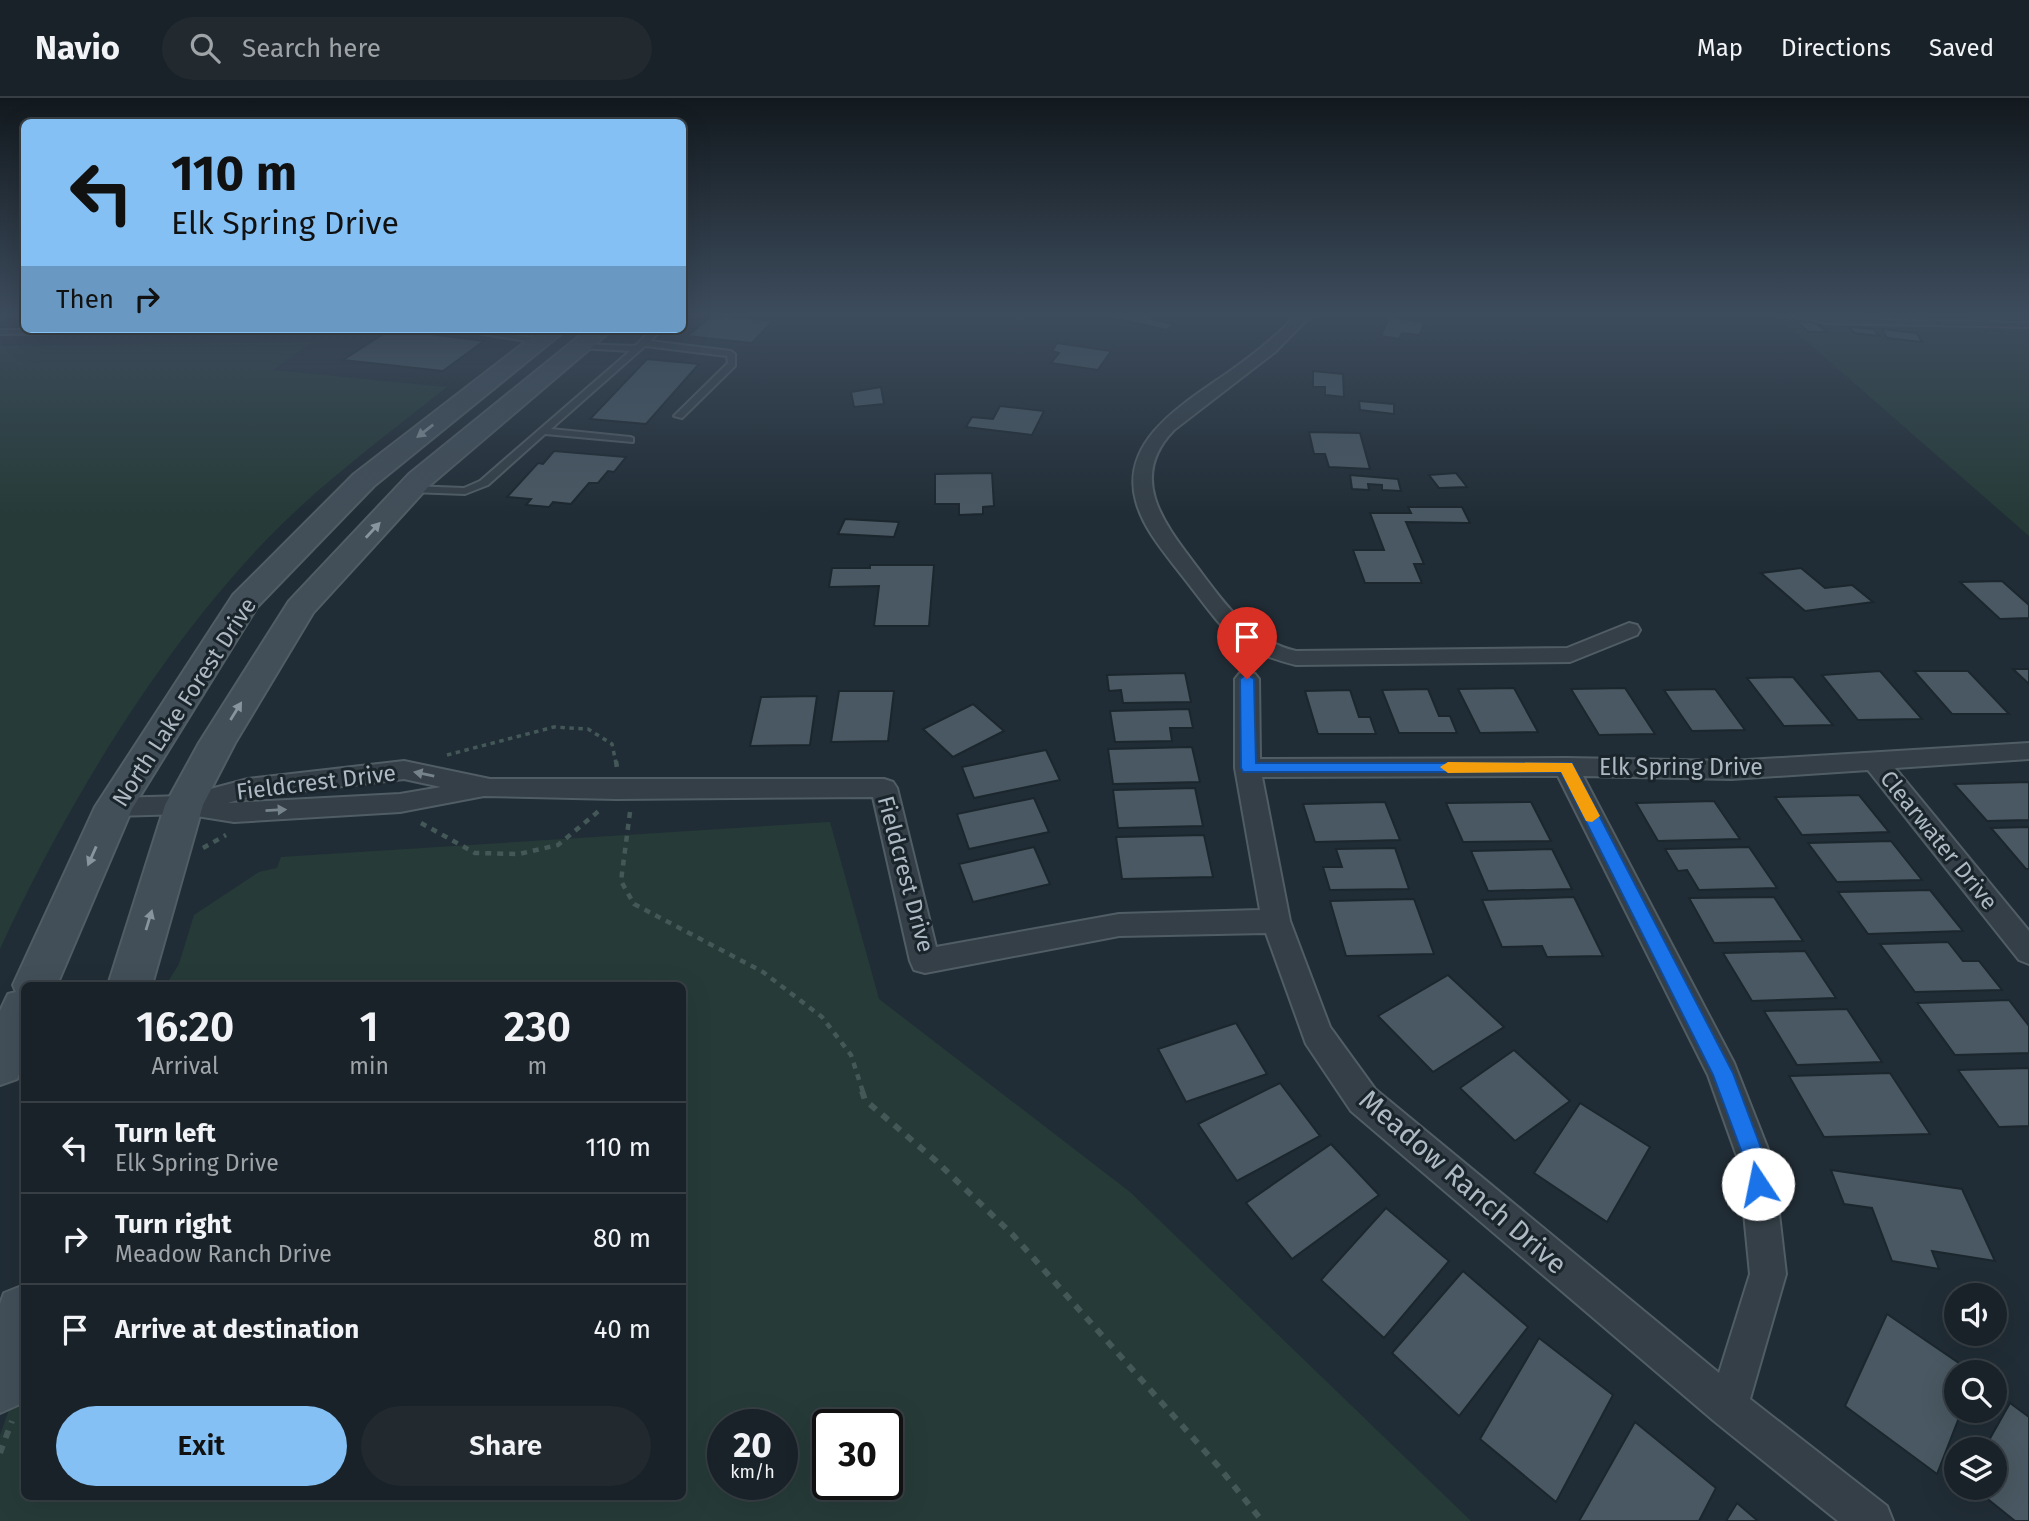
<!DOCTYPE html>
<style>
:root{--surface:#192228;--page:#222a30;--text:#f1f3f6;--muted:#9fa4a8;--line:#373f45;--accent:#84c0f3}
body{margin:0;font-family:"Fira Sans",sans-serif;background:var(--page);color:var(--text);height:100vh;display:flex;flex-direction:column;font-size:26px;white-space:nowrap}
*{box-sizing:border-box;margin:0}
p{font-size:23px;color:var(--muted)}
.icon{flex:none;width:38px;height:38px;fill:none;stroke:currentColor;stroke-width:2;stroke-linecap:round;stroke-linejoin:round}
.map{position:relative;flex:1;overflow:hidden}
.sheet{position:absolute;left:21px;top:884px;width:665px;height:518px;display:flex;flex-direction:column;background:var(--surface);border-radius:10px;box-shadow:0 7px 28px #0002,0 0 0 2px var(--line)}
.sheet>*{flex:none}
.top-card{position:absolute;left:21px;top:21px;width:665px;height:214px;border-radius:10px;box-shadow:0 7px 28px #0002,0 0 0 2px var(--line);background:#84c0f3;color:#111;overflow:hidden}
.fabs{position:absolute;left:1944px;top:1185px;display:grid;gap:14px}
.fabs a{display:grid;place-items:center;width:63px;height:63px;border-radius:50%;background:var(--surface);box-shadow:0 7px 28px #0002,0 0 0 2px var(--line);font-size:35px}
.speed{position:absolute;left:707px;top:1311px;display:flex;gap:14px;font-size:35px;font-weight:700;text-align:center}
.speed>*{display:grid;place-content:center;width:91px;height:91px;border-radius:50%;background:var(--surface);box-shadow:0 7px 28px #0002,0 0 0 2px var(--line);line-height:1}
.speed small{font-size:18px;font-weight:400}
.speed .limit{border:4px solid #111;border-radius:10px;background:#fff;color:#111}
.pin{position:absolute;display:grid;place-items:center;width:60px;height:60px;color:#fff;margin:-72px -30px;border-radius:50% 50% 50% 0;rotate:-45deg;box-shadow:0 0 7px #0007}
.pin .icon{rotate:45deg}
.me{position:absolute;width:77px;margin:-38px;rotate:349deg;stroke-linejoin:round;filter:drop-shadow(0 0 5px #0008)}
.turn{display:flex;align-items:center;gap:24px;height:147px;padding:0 35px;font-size:32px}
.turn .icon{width:91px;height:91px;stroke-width:2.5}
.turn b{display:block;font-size:49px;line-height:60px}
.then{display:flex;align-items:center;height:66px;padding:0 35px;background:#0003;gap:14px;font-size:26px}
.eta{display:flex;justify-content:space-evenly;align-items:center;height:119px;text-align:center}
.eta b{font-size:42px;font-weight:600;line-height:49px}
.action{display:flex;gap:14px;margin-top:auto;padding:14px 35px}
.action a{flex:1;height:80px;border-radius:42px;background:var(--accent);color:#111;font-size:28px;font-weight:600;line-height:80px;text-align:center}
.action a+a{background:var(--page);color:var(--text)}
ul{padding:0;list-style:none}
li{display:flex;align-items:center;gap:21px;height:91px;padding:0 35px;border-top:2px solid var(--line)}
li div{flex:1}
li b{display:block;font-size:26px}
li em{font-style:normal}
header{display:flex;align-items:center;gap:42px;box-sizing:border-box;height:98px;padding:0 35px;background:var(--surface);border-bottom:2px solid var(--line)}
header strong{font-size:33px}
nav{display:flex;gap:38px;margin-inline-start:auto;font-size:24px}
.search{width:490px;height:63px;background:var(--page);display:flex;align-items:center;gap:18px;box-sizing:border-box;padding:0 24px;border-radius:38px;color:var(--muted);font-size:26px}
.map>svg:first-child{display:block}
.green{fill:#263b38;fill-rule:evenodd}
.building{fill:#495862;stroke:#1b262d;stroke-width:2}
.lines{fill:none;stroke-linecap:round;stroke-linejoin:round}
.service-casing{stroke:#515d64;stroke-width:4}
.minor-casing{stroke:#515d64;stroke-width:4}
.secondary-casing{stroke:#515d64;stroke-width:4}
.path-far2{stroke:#445857;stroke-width:3.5;stroke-dasharray:4.5 4.5;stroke-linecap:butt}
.path-far1{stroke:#445857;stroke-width:4.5;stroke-dasharray:6 6;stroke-linecap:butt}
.path{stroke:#445857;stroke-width:6;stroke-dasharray:8 8;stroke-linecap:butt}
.service{fill:#343f47;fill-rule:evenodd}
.minor{fill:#343f47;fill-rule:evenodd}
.secondary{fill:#424f59;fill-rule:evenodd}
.oneway{fill:#88959e}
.oneway2{fill:#77838b}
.route{fill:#1a73e8;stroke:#114b97;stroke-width:2}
.slow{fill:#f59e0b}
.labels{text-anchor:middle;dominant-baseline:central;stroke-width:6;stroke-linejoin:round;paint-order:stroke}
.street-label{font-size:23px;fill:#aebac3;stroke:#1a242b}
.near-street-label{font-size:28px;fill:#aebac3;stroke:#1a242b}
</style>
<header>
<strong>Navio</strong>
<div class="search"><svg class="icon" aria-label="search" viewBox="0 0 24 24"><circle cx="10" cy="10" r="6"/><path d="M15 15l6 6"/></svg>Search here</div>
<nav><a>Map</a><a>Directions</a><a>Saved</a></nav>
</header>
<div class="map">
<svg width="2029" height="1423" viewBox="0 0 2029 1423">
<rect width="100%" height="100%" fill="#212d36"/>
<!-- green -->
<g class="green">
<polygon points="1775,216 2029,216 2029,438"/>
<path d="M312 244 273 272 447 289C389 335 328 380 276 432 164 544 66 707 0 851V248Z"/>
<path d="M830 724 879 901 1130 1094 1471 1423H0V1337L24 1270V1398H682V887H166L179 866 194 817 259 774 277 770 281 759ZM723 1326H782V1386H723ZM828 1326H887V1386H828Z"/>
</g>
<!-- building -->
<g class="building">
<polygon points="1111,216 1157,216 1151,221 1174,226 1166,232 1108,218"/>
<polygon points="713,217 773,223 752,245 687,238"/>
<polygon points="1389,219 1424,224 1420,237 1402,235 1399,241 1381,238"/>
<polygon points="1796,223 1814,224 1828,234 1809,234"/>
<polygon points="1849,229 1874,231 1879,238 1854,235"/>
<polygon points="391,231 484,243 443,273 343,262"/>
<polygon points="1882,231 1917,235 1922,244 1887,240"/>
<polygon points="1057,245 1111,253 1098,272 1051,265 1059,255 1052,253"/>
<polygon points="647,261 699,266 646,326 590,321"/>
<polygon points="1313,273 1343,276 1344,299 1325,297 1325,289 1313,289"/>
<polygon points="881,289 884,306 854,309 851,294"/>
<polygon points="1359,303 1394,306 1394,316 1360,312"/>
<polygon points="1000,308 1044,313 1032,337 966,329 972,319 993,321"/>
<polygon points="1309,334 1360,335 1370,371 1329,369 1325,356 1314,356"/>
<polygon points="554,353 626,359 614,374 608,373 598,385 589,385 571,406 553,404 549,409 526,407 531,401 507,399 538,365 543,366"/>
<polygon points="992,375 994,408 983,409 983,416 959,417 959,406 935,406 935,376"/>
<polygon points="1456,375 1467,389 1439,390 1429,377"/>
<polygon points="1350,377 1398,381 1401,393 1382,392 1382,387 1368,386 1369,392 1352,391"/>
<polygon points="1408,409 1462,409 1470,425 1406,424 1424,466 1414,466 1422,485 1365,485 1353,452 1384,452 1370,415 1411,415"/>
<polygon points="845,421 899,424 894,439 838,436"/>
<polygon points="870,467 934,467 929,528 874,528 879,488 829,489 832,470 870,470"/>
<polygon points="1801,470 1825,490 1852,487 1873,504 1805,513 1761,475"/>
<polygon points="2002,483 2029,507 2029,520 2000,521 1960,484"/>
<polygon points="2013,571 2029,571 2029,586"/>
<polygon points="1880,573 1922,621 1858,622 1822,577"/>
<polygon points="1914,573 1968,573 2009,616 1952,616"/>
<polygon points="1185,575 1191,604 1123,605 1121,592 1109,593 1107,577"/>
<polygon points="1793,579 1833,627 1784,628 1747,580"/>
<polygon points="1514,590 1538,634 1480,635 1458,591"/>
<polygon points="1625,590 1655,636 1599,637 1571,591"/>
<polygon points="1428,591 1439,618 1450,618 1457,635 1399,635 1382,592"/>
<polygon points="1715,591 1745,632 1692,633 1664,592"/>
<polygon points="1350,592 1359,619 1370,619 1376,636 1318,636 1305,593"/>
<polygon points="839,593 894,593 888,643 831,644"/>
<polygon points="817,598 810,647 750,648 761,599"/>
<polygon points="973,606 1004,633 953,659 923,631"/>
<polygon points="1189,611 1193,630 1170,630 1172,643 1115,644 1110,613"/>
<polygon points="1192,649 1200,684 1113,686 1108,651"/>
<polygon points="1046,652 1060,682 974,700 962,669"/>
<polygon points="2029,684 2029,722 1987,723 1954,686"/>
<polygon points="1195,690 1203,728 1118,730 1113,692"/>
<polygon points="1859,697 1889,734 1802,737 1775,699"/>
<polygon points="1034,700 1049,734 969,751 957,716"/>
<polygon points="1714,703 1740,741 1658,743 1636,705"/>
<polygon points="1385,704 1400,742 1315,744 1303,706"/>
<polygon points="1531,704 1551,743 1463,744 1446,705"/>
<polygon points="2029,729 2029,771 2026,771 1991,730"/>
<polygon points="1204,737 1213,779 1122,781 1116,739"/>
<polygon points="1891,743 1922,782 1837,784 1808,745"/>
<polygon points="1034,749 1050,786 973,804 959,766"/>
<polygon points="1749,749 1777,790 1699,792 1687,772 1678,773 1665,751"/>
<polygon points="1395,750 1409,791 1330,792 1323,769 1342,769 1336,751"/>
<polygon points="1552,751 1572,791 1488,793 1471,753"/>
<polygon points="1930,792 1963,833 1868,836 1838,794"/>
<polygon points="1574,799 1603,858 1547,859 1542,848 1502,849 1482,802"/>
<polygon points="1774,799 1803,843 1714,845 1689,800"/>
<polygon points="1414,801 1434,856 1346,858 1330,803"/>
<polygon points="1948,844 1963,863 1979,863 2002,892 1915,894 1880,846"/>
<polygon points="1805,853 1836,900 1752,903 1723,855"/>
<polygon points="1448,877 1504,929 1433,974 1378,918"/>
<polygon points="2009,902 2029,928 2029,955 1955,957 1917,905"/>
<polygon points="1847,911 1882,964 1797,967 1764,913"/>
<polygon points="1236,925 1267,976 1186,1004 1158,951"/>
<polygon points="1514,952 1570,1003 1515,1043 1460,990"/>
<polygon points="2029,970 2029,1028 1999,1029 1958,972"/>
<polygon points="1890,975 1930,1036 1824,1039 1789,978"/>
<polygon points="1280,985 1320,1038 1237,1083 1198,1026"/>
<polygon points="1580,1005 1650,1049 1607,1124 1534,1075"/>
<polygon points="1331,1046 1379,1097 1292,1161 1246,1105"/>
<polygon points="1831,1072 1962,1091 1995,1163 1932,1153 1939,1171 1892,1163 1872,1110 1844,1106"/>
<polygon points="1386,1110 1449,1163 1384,1240 1321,1182"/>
<polygon points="1463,1173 1528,1229 1459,1318 1392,1255"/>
<polygon points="1887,1216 1972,1274 1956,1274 1956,1312 1962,1312 1937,1376 1845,1308"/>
<polygon points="1539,1240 1613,1297 1556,1404 1480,1341"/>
<polygon points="2010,1305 2029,1319 2029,1423 2015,1423 1974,1390 1995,1390 1995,1351 1984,1351"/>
<polygon points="1635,1324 1716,1390 1699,1423 1579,1423"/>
<polygon points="1737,1405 1758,1423 1726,1423"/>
</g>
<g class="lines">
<!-- service casing -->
<g class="service-casing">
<g id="service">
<polygon points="0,216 8,216 0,222"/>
<polygon points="1785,216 1804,216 1827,221 2029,225 2029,229 1827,225"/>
<polygon points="206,231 202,233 0,236 0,232"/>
<polygon points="452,231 473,231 540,241 544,243 540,245"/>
<polygon points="653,231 662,231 650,243 731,253 735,256 735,268 682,320 674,318 728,265 727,258 645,248 551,331 630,339 633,340 633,344 545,336 488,387 465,396 411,394 406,391 411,388 464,390 480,383 630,253 580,250 577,250 577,246 635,248"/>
<polygon points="1245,538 1251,542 1253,581 1247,585 1241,581 1239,542"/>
</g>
</g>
<!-- minor casing -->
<g class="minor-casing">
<g id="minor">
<path d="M1297 216H1312L1275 254 1174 332C1125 382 1168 430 1200 473 1227 509 1250 542 1296 553L1567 550 1629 525 1637 527 1640 532 1637 537 1570 564 1296 567C1229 551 1220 525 1180 475 1163 453 1143 430 1136 403 1118 338 1194 300 1237 268 1258 253 1279 236 1297 216Z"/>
<path d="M1247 574 1255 576 1259 581 1260 661 1566 660 1731 663 2029 645V661L1895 670 2029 833V866L2019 862 1868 672 1731 681 1583 678 1734 965 1773 1064 1786 1176 1750 1301 1887 1408 1893 1423H1838L1714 1323 1351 1013 1306 946 1266 835 1119 838 925 875 914 872 910 863 873 699 616 701 484 698 400 714 234 724 184 716 114 718 105 716 101 709 105 702 114 700 184 698 248 681 404 663 490 681H884L893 684 897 690 936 849 1119 816 1260 812 1235 670V581L1239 576ZM1558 678 1708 977 1739 1064 1750 1176 1719 1275 1375 991 1330 929 1290 823 1262 679ZM404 681 441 689 400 696 228 705 248 699Z"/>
</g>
</g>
<!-- secondary casing -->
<g class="secondary-casing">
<g id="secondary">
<polygon points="542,231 567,231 374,388 257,509 132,711 57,887 24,887 24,964 17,981 0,987 0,913 8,896 16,894 13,887 95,709 233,497 354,376"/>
<polygon points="588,231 613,231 429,388 313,515 235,645 203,707 152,887 108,887 165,707 199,645 289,503 409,376"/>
<polygon points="24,1187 24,1297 20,1306 0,1315 0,1206 4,1195"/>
</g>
</g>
<!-- path-far2 -->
<polyline class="path-far2" points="447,657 554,629 588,631 612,646 616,665"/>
<!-- path-far1 -->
<g class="path-far1">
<polyline points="616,663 617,670"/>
<polyline points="630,714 621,783 634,806 763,874 822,919 851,957 863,994"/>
<polyline points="421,725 475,755 519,756 558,747 600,712"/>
<polyline points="203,750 226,737"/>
</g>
<!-- path -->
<g class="path">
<polyline points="862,993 865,1002 935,1062 1012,1136 1218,1368 1262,1423"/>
<polyline points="0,1355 12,1323"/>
</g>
<!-- service -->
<use href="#service" class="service"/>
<!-- minor -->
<use href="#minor" class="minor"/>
<!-- secondary -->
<use href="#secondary" class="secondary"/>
</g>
<!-- one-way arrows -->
<defs><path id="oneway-solid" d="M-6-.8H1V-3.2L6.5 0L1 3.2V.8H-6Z" transform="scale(1.75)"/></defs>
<g class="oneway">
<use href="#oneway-solid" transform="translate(425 333) rotate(142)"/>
<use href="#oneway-solid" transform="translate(373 432) rotate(-47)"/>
<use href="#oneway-solid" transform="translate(236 613) rotate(-58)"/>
<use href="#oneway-solid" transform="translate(92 758) rotate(114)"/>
<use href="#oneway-solid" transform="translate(149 822) rotate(-73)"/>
</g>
<g class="oneway2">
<use href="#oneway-solid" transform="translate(424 676) rotate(-168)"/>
<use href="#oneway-solid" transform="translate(276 712) rotate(-3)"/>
</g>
<!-- sky -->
<linearGradient id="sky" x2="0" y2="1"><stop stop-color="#12191e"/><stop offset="0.52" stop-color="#3d4c5d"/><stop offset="1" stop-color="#3d4c5d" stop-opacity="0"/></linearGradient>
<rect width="2029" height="416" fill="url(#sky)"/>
<!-- route -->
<polygon class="route" points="1247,576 1254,581 1256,665 1572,665 1733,975 1766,1063 1769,1086 1766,1093 1758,1096 1751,1093 1745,1063 1713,977 1561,674 1243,674 1241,670 1240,581"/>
<!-- slow -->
<polygon class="slow" points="1448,664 1572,665 1600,718 1592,724 1586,723 1561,674 1448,675 1440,669"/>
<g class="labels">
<!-- street labels -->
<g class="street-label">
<text transform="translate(184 604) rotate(-57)">North Lake Forest Drive</text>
<text x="1681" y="669">Elk Spring Drive</text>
<text transform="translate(316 684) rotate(-7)">Fieldcrest Drive</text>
<text transform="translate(1939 742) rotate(51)">Clearwater Drive</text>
<text transform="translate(906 776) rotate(75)">Fieldcrest Drive</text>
</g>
<!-- near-street labels -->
<g class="near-street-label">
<text transform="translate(1463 1084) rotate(41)">Meadow Ranch Drive</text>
</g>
</g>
</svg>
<div class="fabs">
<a><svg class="icon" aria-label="sound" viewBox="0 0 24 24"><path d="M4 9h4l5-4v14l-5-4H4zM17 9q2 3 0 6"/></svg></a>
<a><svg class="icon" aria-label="search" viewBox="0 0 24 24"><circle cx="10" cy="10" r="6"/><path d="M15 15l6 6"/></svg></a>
<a><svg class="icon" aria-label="layers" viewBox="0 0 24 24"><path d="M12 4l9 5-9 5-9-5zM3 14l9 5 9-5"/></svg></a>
</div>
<div class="speed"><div>20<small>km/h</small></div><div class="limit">30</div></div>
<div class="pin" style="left:1247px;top:581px;background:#d93025"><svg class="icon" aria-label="arrive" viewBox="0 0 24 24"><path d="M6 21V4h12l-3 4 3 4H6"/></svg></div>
<svg class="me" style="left:1758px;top:1086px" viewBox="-20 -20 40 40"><circle r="19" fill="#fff"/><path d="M0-13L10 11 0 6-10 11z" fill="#1a73e8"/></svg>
<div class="top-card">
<div class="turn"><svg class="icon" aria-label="left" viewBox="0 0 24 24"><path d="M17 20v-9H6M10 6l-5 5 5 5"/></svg><div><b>110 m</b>Elk Spring Drive</div></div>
<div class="then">Then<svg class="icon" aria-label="right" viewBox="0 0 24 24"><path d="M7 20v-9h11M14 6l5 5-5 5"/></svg></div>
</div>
<section class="sheet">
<div class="eta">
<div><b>16:20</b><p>Arrival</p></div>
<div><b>1</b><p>min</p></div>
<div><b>230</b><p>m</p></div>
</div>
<ul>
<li><svg class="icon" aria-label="left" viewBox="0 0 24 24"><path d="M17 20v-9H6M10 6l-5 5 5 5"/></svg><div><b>Turn left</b><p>Elk Spring Drive</p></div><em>110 m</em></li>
<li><svg class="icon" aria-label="right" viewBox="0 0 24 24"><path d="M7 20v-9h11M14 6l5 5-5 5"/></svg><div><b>Turn right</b><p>Meadow Ranch Drive</p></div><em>80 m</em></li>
<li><svg class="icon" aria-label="arrive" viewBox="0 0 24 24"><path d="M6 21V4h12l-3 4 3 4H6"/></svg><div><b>Arrive at destination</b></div><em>40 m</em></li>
</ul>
<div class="action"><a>Exit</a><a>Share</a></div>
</section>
</div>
